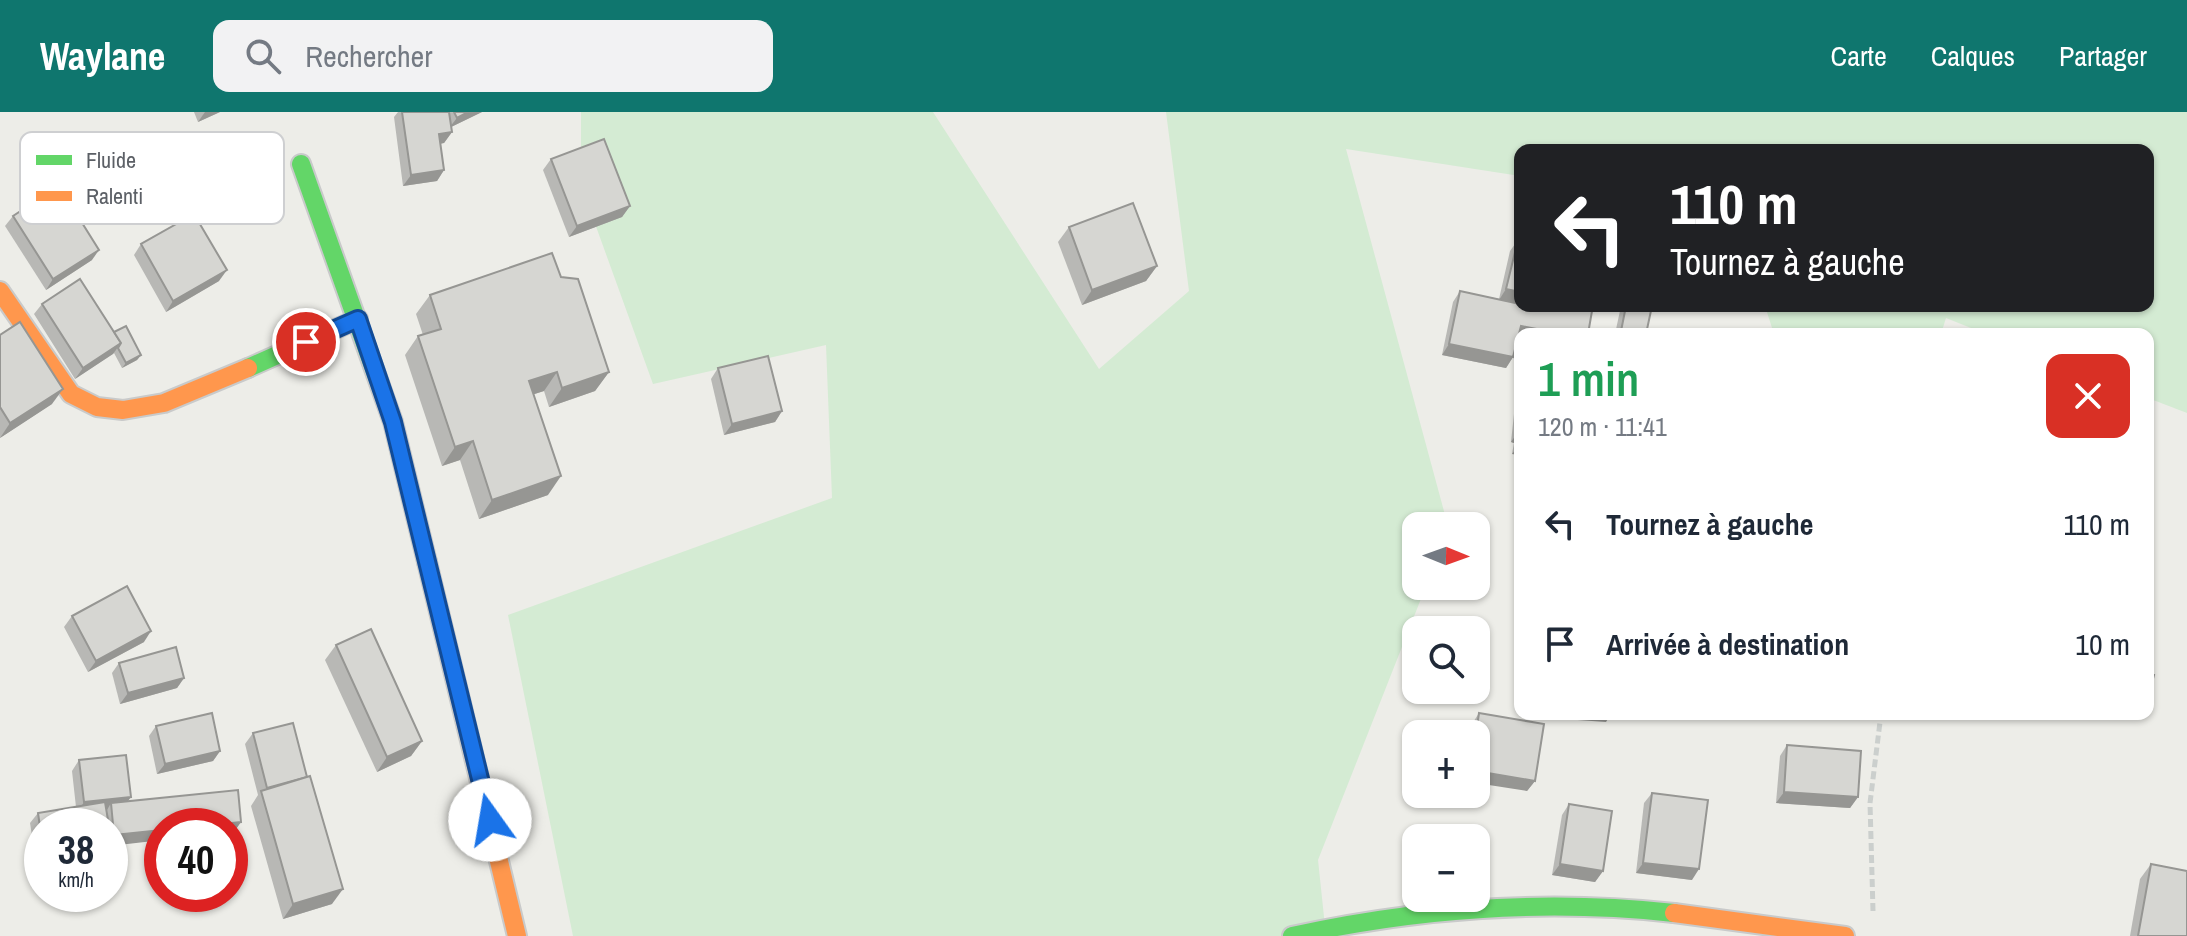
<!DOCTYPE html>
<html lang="fr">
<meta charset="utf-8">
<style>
:root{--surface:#fff;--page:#f2f2f3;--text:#1f2937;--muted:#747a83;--accent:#0f766e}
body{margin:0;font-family:"Archivo Narrow",sans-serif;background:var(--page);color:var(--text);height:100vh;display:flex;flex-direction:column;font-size:30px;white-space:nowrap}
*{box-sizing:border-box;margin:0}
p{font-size:26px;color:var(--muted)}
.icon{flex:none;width:44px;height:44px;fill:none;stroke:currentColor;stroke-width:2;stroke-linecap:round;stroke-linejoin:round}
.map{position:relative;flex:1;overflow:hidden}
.details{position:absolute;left:1514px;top:216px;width:640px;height:392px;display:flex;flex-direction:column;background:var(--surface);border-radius:16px;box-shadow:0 2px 6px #0004}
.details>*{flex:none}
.guide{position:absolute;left:1514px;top:32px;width:640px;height:168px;border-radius:16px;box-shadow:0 2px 6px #0004;background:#202124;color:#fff;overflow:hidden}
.needle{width:52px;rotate:91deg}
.buttons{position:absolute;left:1402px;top:400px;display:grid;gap:16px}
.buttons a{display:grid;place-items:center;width:88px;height:88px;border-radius:16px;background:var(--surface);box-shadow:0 2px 6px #0004;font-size:40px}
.speed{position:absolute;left:24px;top:696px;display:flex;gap:16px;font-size:40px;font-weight:700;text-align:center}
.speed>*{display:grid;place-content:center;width:104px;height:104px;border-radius:50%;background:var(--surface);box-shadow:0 2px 6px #0004;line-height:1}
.speed small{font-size:20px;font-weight:400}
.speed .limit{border:12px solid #d22;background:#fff;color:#111}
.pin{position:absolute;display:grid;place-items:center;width:68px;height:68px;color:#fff;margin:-34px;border:4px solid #fff;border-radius:50%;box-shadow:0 2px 8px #0007}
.me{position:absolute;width:88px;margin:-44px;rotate:347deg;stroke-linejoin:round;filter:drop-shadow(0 0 6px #0008)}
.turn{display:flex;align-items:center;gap:28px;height:168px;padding:0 24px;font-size:36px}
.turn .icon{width:104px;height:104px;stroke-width:2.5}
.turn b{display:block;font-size:56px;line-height:68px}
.round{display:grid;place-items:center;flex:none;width:84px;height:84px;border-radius:16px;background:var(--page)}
.headline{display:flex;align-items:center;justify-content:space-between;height:136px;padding:0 24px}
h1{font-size:48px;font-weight:600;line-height:60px;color:#1e9e55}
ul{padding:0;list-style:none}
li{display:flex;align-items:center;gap:24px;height:120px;padding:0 24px}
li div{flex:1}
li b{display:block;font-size:30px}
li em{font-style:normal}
header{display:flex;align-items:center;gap:48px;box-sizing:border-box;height:112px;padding:0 40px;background:var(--accent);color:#fff}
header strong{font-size:38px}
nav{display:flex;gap:44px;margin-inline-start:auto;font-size:28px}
.search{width:560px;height:72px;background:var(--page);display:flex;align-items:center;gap:20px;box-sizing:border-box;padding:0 28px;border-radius:16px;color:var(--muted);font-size:30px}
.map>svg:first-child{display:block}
.green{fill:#d4ebd3}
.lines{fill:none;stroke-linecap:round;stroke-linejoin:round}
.fast-casing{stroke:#c9caca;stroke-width:22}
.slow-casing{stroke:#c9caca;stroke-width:22}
.path{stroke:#cbcfcd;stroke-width:5;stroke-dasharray:8 4;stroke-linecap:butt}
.fast{stroke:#63d668;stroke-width:18}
.slow{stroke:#ff974d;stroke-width:18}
.wall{fill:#b8b8b5}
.shaded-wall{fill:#969693}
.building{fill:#d6d6d2;stroke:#969693;stroke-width:2}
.route-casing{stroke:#114b97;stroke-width:20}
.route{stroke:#1a73e8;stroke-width:14}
.key{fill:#fff;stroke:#cecfd1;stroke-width:2}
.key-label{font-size:22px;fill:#5c6066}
</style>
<header>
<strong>Waylane</strong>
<div class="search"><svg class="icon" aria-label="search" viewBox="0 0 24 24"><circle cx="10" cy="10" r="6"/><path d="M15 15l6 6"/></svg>Rechercher</div>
<nav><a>Carte</a><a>Calques</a><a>Partager</a></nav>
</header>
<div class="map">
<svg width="2187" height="824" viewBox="0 0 2187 824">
<rect width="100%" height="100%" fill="#edede8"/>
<!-- green -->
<polygon class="green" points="581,0 933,0 1099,257 1189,179 1166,0 2187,0 2187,301 2148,286 2148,222 1986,222 1946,206 1941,222 1774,222 1765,194 2148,194 2148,38 1520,38 1520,64 1346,37 1448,414 1416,414 1416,474 1426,474 1318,748 1326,824 573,824 508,503 832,386 826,233 653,272 581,73"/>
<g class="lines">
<!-- fast casing -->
<g class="fast-casing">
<g id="fast">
<polyline points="301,52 393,310 427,450"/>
<polyline points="248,256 358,207"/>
<path d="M1292 824C1419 796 1545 787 1674 801"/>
</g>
</g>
<!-- slow casing -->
<g class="slow-casing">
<g id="slow">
<polyline points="0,179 71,282 97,295 123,298 164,291 248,256"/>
<polyline points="427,450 517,824"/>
<polyline points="1674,801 1845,824"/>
</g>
</g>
<!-- path -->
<polyline class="path" points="1873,799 1870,691 1881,602"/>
<!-- fast -->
<use href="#fast" class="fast"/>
<!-- slow -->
<use href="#slow" class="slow"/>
</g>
<!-- wall -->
<g class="wall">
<polygon points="194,0 220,0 198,10"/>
<polygon points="398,0 482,0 451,15 452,20 444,31 440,32 444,58 437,69 403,74 394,5"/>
<polygon points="551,47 630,94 622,105 569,125 543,58"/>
<polygon points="13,104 92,148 46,178 5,114"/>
<polygon points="1069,115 1157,154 1146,169 1082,193 1058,130"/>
<polygon points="1518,128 1520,226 1518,226 1513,245 1506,256 1442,243 1453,190 1460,179 1499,187 1510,139"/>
<polygon points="141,132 219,169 166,200 134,143"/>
<polygon points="561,165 609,260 595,279 549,295 544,279 534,282 548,383 479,407 460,348 442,354 405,243 418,224 423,223 416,202 430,183"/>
<polygon points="42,192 114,220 141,243 137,248 122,256 114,241 75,267 34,202"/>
<polygon points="1621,194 1652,194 1646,222 1615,222"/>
<polygon points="0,223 52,292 0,326"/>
<polygon points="718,256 782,299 775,310 724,323 711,267"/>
<polygon points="1520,294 1520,343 1512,342 1514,331 1511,330 1514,302"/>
<polygon points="72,504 144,530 88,560 64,515"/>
<polygon points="336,533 422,629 411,644 377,660 325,548"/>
<polygon points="119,551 184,566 177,576 120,592 112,561"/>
<polygon points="1479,601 1535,669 1527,679 1476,622 1470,622 1472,612"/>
<polygon points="156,614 220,639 213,649 157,662 149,624"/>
<polygon points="253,621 332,792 283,807 251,694 258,683 245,632"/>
<polygon points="1787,633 1858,685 1850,696 1776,691 1780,644"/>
<polygon points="79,648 128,689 241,710 233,721 230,721 230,714 110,734 110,714 42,714 42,748 36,749 30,711 38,701 76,695 72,659"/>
<polygon points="1652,681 1692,768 1636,761 1644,691"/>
<polygon points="1569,692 1603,759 1595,770 1552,763 1562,703"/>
<polygon points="2151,752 2187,824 2130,824 2140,767"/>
<polygon points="50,782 89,782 88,784 52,791"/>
</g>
<!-- shaded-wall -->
<g class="shaded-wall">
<polygon points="205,0 220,0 198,10"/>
<polygon points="468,0 482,0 449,16 457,6"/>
<polygon points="452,20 444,31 431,33 439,22"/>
<polygon points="444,58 437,69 403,74 411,63"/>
<polygon points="630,94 622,105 569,125 577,114"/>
<polygon points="99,138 92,148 46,178 53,167"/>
<polygon points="1157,154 1146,169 1082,193 1092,178"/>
<polygon points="227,158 219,169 166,200 173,189"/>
<polygon points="1506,177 1520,180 1520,193 1499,188"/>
<polygon points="1591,194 1613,194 1610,199 1589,197"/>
<polygon points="1521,214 1562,222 1520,222 1520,226 1513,225"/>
<polygon points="1621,219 1637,222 1619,222"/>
<polygon points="121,231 113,242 75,267 83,256"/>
<polygon points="1449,232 1513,245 1506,256 1442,243"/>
<polygon points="141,243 137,248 122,256 126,251"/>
<polygon points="557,260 544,279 516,288 529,269"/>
<polygon points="609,260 595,279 549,295 562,276"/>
<polygon points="63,277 52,292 0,326 10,311"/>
<polygon points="782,299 775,310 724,323 732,312"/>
<polygon points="1518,320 1520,320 1520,332 1518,325 1514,331 1511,330"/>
<polygon points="473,329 460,348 442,354 455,335"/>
<polygon points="1516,337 1520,337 1520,343 1512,342"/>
<polygon points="561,364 548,383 479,407 492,388"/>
<polygon points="151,519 144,530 88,560 96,549"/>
<polygon points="184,566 177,576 120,592 128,581"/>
<polygon points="1538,602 1611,602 1606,610 1535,605"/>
<polygon points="422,629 411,644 377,660 387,645"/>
<polygon points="220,639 213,649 157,662 165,652"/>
<polygon points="1476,659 1535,669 1527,679 1476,671"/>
<polygon points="1784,680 1858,685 1850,696 1776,691"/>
<polygon points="131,685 123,696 111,691 107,698 77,701 84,690"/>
<polygon points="241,710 233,721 230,721 230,714 204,714"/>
<polygon points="162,718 162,728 110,734 110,728 114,723"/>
<polygon points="42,741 42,748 36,749"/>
<polygon points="1643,751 1699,757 1692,768 1636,761"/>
<polygon points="1560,752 1603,759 1595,770 1552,763"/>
<polygon points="343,777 332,792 283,807 293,792"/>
<polygon points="58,782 89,782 88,784 52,791"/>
</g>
<!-- building -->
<g class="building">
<polygon points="402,0 449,0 452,20 439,22 444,58 411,63"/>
<polygon points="454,0 468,0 457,6"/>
<polygon points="604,27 630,94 577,114 551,47"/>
<polygon points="59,74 99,138 53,167 13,104"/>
<polygon points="1133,91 1157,154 1092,178 1069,115"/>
<polygon points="194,102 227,158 173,189 141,132"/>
<polygon points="1518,128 1520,128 1520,180 1506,177"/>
<polygon points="552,141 561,165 578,167 609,260 562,276 557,260 529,269 561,364 492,388 473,329 455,335 418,224 441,217 430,183"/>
<polygon points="80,167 121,231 83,256 42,192"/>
<polygon points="1460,179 1520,192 1520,194 1566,194 1592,199 1588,222 1562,222 1521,214 1513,245 1449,232"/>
<polygon points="1626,194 1652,194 1646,222 1637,222 1621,219"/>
<polygon points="20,210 63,277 10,311 0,295 0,223"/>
<polygon points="126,214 141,243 126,251 118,236 121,231 114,220"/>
<polygon points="768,244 782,299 732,312 718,256"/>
<polygon points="1518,325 1520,325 1520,337 1516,337"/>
<polygon points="127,474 151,519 96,549 72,504"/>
<polygon points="371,517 422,629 387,645 336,533"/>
<polygon points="176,535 184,566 128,581 119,551"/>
<polygon points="2148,561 2154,563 2148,586"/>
<polygon points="212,601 220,639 165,652 156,614"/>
<polygon points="1479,601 1544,612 1535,669 1476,659 1476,622"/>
<polygon points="293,611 307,665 267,676 253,621"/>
<polygon points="1787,633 1861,639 1858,685 1784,680"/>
<polygon points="126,643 131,685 84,690 79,648"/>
<polygon points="310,664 343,777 293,792 261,679"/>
<polygon points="238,678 241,710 204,714 162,714 162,718 114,723 111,691"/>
<polygon points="1652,681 1708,688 1699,757 1643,751"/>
<polygon points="105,690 109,714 42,714 42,729 38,701"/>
<polygon points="1569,692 1612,699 1603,759 1560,752"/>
<polygon points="2151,752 2187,759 2187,824 2138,824"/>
</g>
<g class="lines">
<!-- route casing -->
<g class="route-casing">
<polyline id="route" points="306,230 358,207 393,310 490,708"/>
</g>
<!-- route -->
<use href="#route" class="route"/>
</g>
<!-- legend -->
<rect x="20" y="20" width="264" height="92" rx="12" class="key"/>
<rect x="36" y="43" width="36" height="10" fill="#63d668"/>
<rect x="36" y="79" width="36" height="10" fill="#ff974d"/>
<g class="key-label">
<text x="86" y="56">Fluide</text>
<text x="86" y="92">Ralenti</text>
</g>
</svg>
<div class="buttons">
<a><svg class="needle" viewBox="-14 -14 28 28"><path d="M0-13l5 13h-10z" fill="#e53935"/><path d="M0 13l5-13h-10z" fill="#747a83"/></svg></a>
<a><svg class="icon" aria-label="search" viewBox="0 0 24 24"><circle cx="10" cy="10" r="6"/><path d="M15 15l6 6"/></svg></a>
<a>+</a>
<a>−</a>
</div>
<div class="speed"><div>38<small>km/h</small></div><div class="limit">40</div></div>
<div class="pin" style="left:306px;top:230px;background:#d93025"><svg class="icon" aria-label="arrive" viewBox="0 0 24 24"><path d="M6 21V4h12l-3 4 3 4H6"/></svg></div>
<svg class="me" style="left:490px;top:708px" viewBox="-20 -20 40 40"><circle r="19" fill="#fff"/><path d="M0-13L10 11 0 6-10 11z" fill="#1a73e8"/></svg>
<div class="guide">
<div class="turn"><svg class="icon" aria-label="left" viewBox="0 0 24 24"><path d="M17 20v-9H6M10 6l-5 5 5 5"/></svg><div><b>110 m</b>Tournez à gauche</div></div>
</div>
<section class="details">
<div class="headline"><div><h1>1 min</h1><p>120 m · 11:41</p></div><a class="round" style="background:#d93025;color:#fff"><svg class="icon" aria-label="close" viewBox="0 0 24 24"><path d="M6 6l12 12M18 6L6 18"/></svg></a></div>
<ul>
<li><svg class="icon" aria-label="left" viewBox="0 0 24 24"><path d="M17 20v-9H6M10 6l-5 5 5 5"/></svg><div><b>Tournez à gauche</b></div><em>110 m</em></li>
<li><svg class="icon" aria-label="arrive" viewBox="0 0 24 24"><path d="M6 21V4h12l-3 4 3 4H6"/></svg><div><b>Arrivée à destination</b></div><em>10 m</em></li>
</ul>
</section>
</div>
